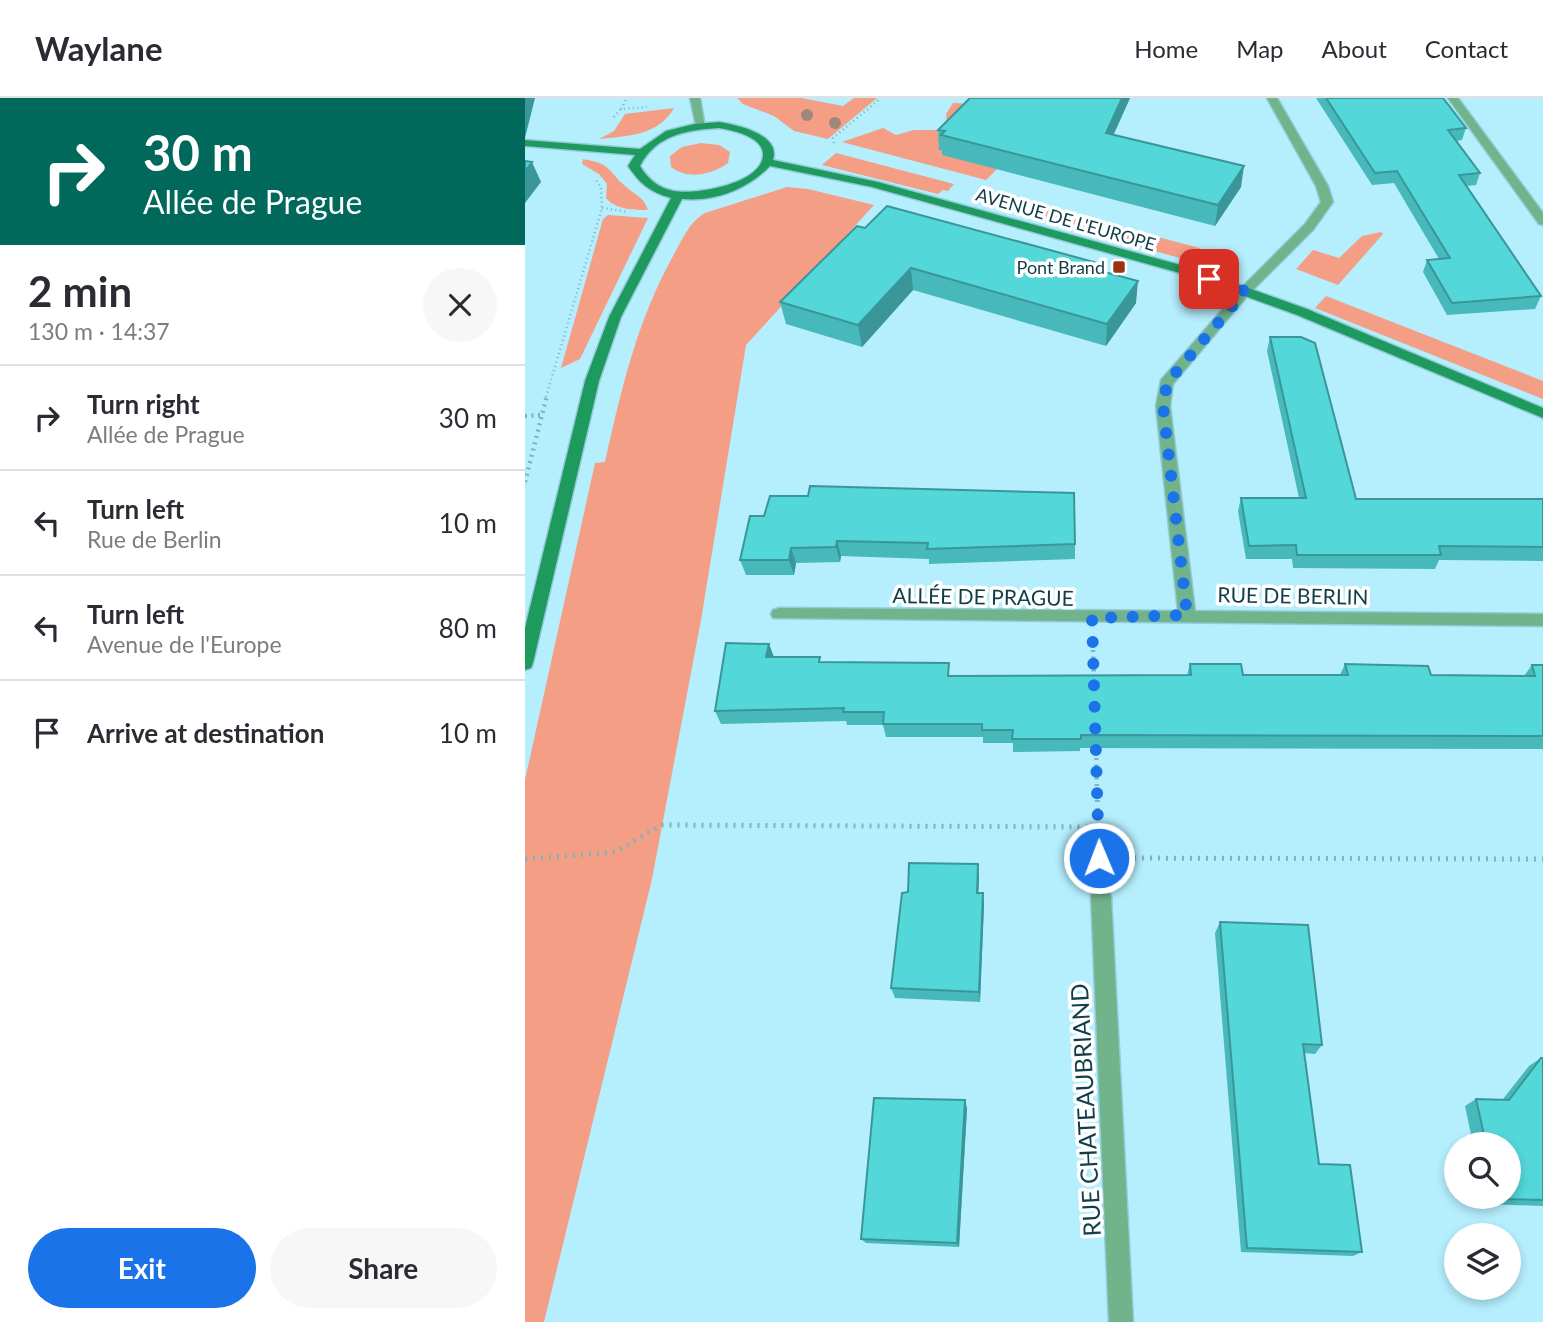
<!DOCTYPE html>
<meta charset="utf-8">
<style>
:root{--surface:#fff;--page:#f7f7f7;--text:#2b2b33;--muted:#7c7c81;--line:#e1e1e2;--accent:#1a73e8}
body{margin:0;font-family:Lato,sans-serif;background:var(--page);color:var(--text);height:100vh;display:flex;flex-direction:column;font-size:26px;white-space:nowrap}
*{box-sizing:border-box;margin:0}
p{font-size:23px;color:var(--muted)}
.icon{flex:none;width:38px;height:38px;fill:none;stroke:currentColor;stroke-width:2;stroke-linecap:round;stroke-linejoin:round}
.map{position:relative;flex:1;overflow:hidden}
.sheet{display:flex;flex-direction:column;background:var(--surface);width:525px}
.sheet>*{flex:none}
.guide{background:#00695c;color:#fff;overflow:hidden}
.tools{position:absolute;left:919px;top:1034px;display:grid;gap:14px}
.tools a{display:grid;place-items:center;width:77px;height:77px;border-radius:50%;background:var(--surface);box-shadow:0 4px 10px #0003;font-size:35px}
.pin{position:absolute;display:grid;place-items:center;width:60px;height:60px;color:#fff;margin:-30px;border-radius:14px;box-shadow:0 4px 10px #0006}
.me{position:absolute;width:77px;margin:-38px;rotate:359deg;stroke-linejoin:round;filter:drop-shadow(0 0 5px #0008)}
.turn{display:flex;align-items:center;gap:24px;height:147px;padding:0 28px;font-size:32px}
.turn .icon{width:91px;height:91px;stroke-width:2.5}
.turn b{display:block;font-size:49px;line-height:60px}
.round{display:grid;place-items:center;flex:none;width:74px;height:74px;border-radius:37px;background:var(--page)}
.head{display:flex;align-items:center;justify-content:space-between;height:119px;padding:0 28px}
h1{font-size:42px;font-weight:700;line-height:52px}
.primary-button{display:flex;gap:14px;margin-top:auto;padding:14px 28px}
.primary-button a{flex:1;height:80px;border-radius:42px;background:var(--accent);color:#fff;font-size:28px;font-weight:700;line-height:80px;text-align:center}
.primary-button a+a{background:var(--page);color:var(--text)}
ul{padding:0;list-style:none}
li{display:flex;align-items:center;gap:21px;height:105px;padding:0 28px;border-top:2px solid var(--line)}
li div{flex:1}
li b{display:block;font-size:26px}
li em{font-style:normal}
header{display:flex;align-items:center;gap:42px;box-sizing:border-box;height:98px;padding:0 35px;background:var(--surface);border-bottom:2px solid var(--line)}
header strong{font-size:33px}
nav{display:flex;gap:38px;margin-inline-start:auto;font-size:24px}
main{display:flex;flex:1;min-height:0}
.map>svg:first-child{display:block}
.green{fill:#f59e86}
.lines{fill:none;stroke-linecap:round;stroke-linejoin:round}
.lane-casing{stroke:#94cbd9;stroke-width:3}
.street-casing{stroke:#94cbd9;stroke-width:3}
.secondary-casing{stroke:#94cbd9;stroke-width:3}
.path-far2{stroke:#7eb3c0;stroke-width:2.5;stroke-dasharray:1 3.5;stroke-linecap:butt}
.path-far1{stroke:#7eb3c0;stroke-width:4.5;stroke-dasharray:2 4.5;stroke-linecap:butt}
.path{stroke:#7eb3c0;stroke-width:5;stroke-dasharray:2 6;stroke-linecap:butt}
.lane{fill:#71b38b;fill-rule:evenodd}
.street{fill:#71b38b;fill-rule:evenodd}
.secondary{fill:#1e9a5f;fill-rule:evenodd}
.tree{fill:#a1867c}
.wall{fill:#47b9bb}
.shaded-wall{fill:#3a9698}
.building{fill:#53d7d9;stroke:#3a9698;stroke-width:2}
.route{stroke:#1a73e8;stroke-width:12;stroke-dasharray:0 21.6}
.poi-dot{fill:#9a3213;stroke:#fff;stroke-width:2.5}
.labels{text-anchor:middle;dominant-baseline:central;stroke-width:7;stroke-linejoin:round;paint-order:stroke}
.far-street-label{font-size:18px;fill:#113e48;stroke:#fff}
.far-poi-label{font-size:18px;fill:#113e48;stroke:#fff;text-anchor:end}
.street-label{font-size:21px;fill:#113e48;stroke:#fff}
.near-street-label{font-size:24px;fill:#113e48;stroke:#fff}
</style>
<header>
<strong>Waylane</strong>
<nav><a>Home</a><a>Map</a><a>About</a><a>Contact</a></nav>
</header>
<main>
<section class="sheet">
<div class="guide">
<div class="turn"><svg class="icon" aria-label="right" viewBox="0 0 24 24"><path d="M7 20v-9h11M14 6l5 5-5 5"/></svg><div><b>30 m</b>Allée de Prague</div></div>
</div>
<div class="head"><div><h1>2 min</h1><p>130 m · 14:37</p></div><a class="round"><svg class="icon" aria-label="close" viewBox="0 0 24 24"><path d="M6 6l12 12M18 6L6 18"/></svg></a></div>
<ul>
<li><svg class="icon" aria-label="right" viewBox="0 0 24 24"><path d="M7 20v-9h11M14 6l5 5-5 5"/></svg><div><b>Turn right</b><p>Allée de Prague</p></div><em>30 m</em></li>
<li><svg class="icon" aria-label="left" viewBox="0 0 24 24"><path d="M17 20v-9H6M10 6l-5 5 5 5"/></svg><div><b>Turn left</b><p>Rue de Berlin</p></div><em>10 m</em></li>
<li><svg class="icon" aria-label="left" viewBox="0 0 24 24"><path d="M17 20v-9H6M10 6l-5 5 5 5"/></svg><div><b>Turn left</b><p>Avenue de l'Europe</p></div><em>80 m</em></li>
<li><svg class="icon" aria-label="arrive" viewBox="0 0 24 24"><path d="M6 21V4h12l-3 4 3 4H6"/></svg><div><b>Arrive at destination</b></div><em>10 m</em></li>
</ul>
<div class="primary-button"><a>Exit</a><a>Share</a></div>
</section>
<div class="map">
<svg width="1018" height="1224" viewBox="0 0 1018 1224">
<rect width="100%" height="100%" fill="#b5eefd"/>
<!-- green -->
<g class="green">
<polygon points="212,0 276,0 318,8 329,0 352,0 303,41 269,33 249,18 218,6"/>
<polygon points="428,5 448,6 472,71 461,82 317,44 358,30 371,37 389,32 415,32 422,27 421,16"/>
<path d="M149 10C133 38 102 38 74 41L89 33 100 16Z"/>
<path d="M176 45 194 47 205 54 203 65C187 77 162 82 146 69L145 58 157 49Z"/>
<polygon points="311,55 429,86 423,93 418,92 413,96 297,67"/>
<path d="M58 61C87 66 82 72 100 88 110 97 119 99 123 112 109 112 91 112 81 100L82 86 74 76 57 66Z"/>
<path d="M262 89 283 91 349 107 221 247 176 522 127 781 19 1224H0V682L70 365 80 364C96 292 112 223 148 158 157 142 164 124 180 115Z"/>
<polygon points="470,97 675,150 666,163 519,123 522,119 465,104"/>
<polygon points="83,117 123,120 55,261 36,270 78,121"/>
<polygon points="856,134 858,136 813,187 771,171 788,152 814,160 837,138"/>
<polygon points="801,198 1018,283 1018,301 790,210"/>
</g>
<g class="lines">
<!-- lane casing -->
<g class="lane-casing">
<polygon id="lane" points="923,0 933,0 1018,115 1018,127 1014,126"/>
</g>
<!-- street casing -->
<g class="street-casing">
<g id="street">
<polygon points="165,0 175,0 180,30 171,28"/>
<polygon points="742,0 752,0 803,88 808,104 788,132 724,196 648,286 645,308 670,513 1018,516 1018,528 248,520 246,516 248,512 254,510 653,513 631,308 636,282 716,190 780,126 796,104 791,88"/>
<polygon points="576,789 583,792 586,798 608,1224 584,1224 566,798 569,792"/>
</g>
</g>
<!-- secondary casing -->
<g class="secondary-casing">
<path id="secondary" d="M194 24C212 27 256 36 248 62L353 84 670 171 782 211 1018 310V320L772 217 662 177 347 89 245 68C222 92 189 104 157 101L96 219 74 283 8 565 6 570 0 572V530L60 283 84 219 146 100C125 94 115 86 103 68L110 57 0 48V42L115 51 141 33 169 26ZM194 30C207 32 239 39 238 57 237 86 170 97 149 93 133 90 123 81 115 68 131 37 161 32 194 30Z"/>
</g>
<!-- path-far2 -->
<g class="path-far2">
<polyline points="96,11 102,0"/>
<polyline points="89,19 96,11 122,9"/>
<polyline points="309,45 308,40 356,0"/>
<polyline points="77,110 103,114"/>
<polyline points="21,299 77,110 76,89 71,82"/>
</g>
<!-- path-far1 -->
<g class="path-far1">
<polyline points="0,318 16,317"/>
<polyline points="0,384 22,297"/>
<polyline points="568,552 569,582"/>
<polyline points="571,647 572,695"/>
</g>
<!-- path -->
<g class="path">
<polyline points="572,694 574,764"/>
<polyline points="585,760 1018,761"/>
<polyline points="0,761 90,754 137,727 573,729"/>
</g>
<!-- lane -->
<use href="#lane" class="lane"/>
<!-- street -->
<use href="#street" class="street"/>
<!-- secondary -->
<use href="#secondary" class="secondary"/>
</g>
<!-- trees -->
<g class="tree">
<circle cx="282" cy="17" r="6"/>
<circle cx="310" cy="25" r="6"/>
</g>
<!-- wall -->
<g class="wall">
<polygon points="605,0 589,36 716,89 690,128 417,57 417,52 414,52 413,32"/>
<polygon points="791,0 918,0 941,30 937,42 931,43 955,75 951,87 942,88 1016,198 1010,211 922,217 898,174 902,162 914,161 869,85 847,87"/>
<polygon points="332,128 569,171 611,205 581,248 388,192 337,249 261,226 255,204"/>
<polygon points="745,239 831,401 1018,401 1018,463 914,462 910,471 768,470 767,461 721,461 713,413 716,400 774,400 742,253"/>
<polygon points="225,418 550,446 550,461 404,466 404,461 316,458 315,464 271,465 269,477 221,477 215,462"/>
<polygon points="244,546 249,559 425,578 662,577 665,566 718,577 815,577 820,566 906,577 999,578 1007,567 1018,567 1018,651 555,650 555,653 488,654 488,645 458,645 458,639 361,639 358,627 322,627 321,623 196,626 190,613"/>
<polygon points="453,766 454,778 453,795 458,795 459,807 455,904 370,900 366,890 383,794"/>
<polygon points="695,824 797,947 790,956 779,955 794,1066 837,1154 828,1158 716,1154 690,835"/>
<polygon points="1016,960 1018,960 1018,1108 961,1106 960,1099 984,1099 984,1046 948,1046 940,1008 951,1001 978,1001 1004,968"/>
<polygon points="442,1010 434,1149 341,1145 336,1141"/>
</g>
<!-- shaded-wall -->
<g class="shaded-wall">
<polygon points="0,0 10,0 0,40"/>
<polygon points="597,0 605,0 580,55 581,35"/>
<polygon points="7,64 16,84 0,105 0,73"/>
<polygon points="719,68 716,89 690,128 693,107"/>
<polygon points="386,170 388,192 337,249 333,227"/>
<polygon points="613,183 611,205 581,248 582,226"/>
<polygon points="312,443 316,458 315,464 311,449"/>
<polygon points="266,450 271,465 269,477 264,462"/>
<polygon points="244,546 249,560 241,559"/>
<polygon points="453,766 454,778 453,806 452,795"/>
<polygon points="458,795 459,807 455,904 454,894"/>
<polygon points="440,1002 442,1010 434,1149 432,1145"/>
</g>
<!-- building -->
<g class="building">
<polygon points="445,0 597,0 581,35 719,68 693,107 416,37 420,33 413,32"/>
<polygon points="801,0 918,0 941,30 923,32 955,75 934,77 1016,198 927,205 902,162 925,160 872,73 850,75"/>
<polygon points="0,63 7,64 0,73"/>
<polygon points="362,108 569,164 565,170 613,183 582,226 386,170 333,227 255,204 332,128 340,130"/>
<polygon points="745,239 776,239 790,245 831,401 1018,401 1018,449 914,448 916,457 772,457 771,447 724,448 716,400 781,400"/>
<polygon points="285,388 549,395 550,446 402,451 403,445 312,443 311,449 266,450 264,462 215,462 225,418 239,418 245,398 283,398"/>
<polygon points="201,545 244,546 241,559 295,559 294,564 424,565 423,578 666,577 665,566 716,566 718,577 823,577 820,566 903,568 906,577 1010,578 1007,567 1018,567 1018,638 556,637 556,641 487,641 488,632 457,632 457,626 358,626 359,614 318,614 319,610 190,613"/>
<polygon points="384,765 453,766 452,795 458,795 454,894 366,890 377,795 383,794"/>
<polygon points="695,824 783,827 797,947 778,946 794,1066 825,1067 837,1154 722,1150"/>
<polygon points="1016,960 1018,960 1018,1102 973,1101 973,1099 984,1099 984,1046 961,1046 951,1001 984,1002"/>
<polygon points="349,1000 440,1002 432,1145 336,1141"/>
</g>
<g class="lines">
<!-- route -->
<polyline class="route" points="574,760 567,520 662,517 638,308 642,285 720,193 684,181"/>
</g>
<!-- markers -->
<rect class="poi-dot" x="587" y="162" width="14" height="14" rx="3.5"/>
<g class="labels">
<!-- far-street labels -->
<g class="far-street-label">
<text transform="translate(541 121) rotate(16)">AVENUE DE L'EUROPE</text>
</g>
<!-- far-poi labels -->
<g class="far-poi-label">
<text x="580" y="169">Pont Brand</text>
</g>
<!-- street labels -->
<g class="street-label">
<text transform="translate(768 497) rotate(1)">RUE DE BERLIN</text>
<text transform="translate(458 498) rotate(1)">ALLÉE DE PRAGUE</text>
</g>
<!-- near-street labels -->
<g class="near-street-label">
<text transform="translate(560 1012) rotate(-93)">RUE CHATEAUBRIAND</text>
</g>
</g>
</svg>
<div class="tools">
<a><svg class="icon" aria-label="search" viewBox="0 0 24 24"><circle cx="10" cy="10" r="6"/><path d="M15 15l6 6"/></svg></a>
<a><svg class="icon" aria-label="layers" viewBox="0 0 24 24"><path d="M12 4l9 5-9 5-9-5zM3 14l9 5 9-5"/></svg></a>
</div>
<div class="pin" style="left:684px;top:181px;background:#d93025"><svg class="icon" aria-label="arrive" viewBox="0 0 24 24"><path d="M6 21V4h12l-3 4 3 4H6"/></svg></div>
<svg class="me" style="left:574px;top:760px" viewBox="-20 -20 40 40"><circle r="17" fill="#1a73e8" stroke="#fff" stroke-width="3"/><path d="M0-11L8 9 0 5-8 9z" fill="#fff"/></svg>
</div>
</main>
